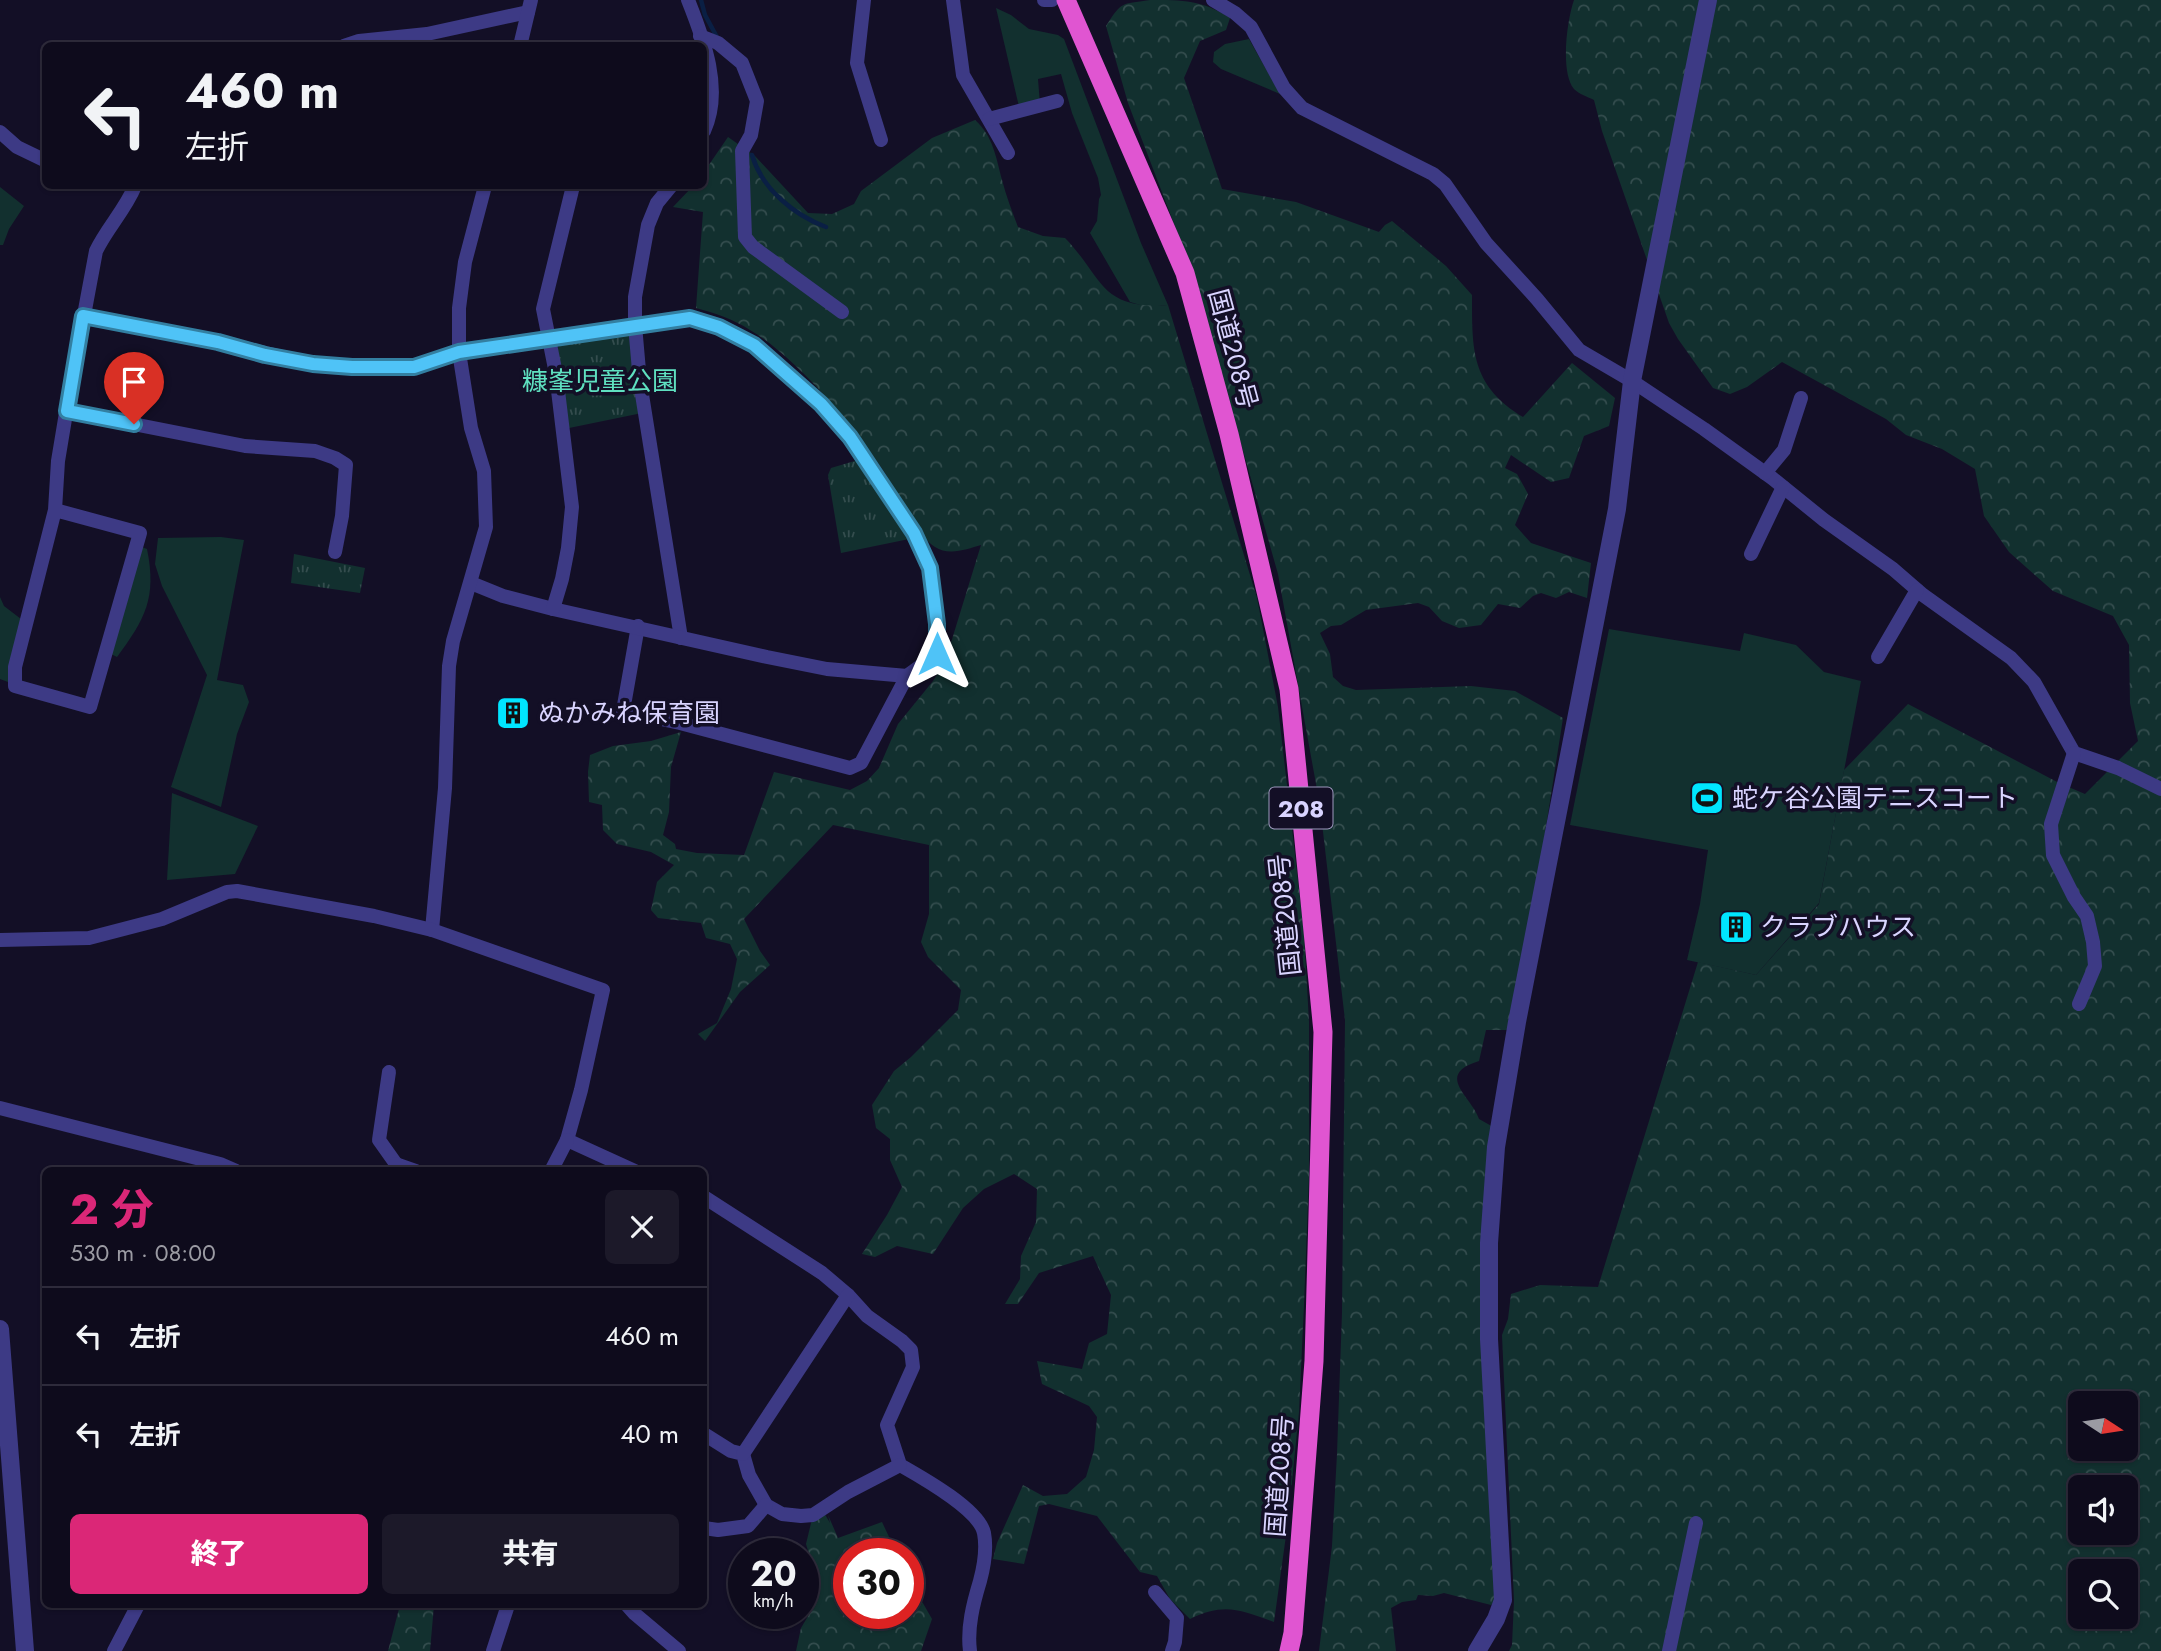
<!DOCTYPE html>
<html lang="ja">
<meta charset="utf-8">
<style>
:root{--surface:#0e0b1c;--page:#1c1929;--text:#f1f3f6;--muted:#9b9ba3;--line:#2e2b3b;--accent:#db2777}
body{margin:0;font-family:Jost,"Noto Sans JP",sans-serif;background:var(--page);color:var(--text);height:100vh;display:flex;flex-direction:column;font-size:26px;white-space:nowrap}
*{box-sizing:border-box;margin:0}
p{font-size:23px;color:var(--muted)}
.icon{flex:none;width:38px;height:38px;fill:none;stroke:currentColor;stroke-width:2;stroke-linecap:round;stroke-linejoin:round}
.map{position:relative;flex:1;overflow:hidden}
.panel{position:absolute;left:42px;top:1167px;width:665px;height:441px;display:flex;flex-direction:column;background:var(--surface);border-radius:10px;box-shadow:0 2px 5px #0004,0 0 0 2px var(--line)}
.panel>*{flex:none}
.banner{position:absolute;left:42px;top:42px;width:665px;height:147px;border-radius:10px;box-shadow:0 2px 5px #0004,0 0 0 2px var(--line);background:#0e0b1c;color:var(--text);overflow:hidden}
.needle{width:46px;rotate:102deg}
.tools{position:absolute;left:2068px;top:1391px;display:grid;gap:14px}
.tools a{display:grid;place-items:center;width:70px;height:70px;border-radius:10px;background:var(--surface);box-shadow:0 2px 5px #0004,0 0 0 2px var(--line);font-size:35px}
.speed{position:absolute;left:728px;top:1538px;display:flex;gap:14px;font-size:35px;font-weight:700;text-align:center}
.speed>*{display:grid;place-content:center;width:91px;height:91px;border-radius:50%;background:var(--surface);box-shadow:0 2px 5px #0004,0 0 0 2px var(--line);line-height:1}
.speed small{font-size:18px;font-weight:400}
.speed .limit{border:10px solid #d22;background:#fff;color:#111}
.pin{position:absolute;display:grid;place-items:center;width:60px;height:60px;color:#fff;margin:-72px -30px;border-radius:50% 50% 50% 0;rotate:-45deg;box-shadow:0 0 7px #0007}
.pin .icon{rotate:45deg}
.me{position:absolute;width:77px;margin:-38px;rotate:0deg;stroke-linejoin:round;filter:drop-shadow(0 0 5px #0008)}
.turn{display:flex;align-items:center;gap:24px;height:147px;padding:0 28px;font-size:32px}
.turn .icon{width:91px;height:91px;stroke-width:2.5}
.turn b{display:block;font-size:49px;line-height:60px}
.round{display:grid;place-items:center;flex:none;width:74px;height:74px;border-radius:10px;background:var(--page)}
.head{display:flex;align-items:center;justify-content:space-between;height:119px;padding:0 28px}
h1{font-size:42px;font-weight:800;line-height:52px;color:var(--accent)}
.cta{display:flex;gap:14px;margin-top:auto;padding:14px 28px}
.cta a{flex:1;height:80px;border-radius:10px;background:var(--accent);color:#fff;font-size:28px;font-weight:800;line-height:80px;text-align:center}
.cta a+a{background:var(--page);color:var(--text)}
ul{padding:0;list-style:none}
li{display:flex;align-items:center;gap:21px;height:98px;padding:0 28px;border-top:2px solid var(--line)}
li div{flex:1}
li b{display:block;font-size:26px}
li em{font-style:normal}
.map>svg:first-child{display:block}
.grass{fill:#12302f}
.forest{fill:url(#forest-crowns);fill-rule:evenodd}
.park{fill:url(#park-tufts)}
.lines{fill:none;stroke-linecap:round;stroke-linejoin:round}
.stream{stroke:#0a1f44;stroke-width:4.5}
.minor{stroke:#3d3a85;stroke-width:14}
.tertiary{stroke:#3d3a85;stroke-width:18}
.trunk{stroke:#e055d1;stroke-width:19}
.route-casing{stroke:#337fa1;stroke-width:18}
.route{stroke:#4fc3f7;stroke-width:12}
.labels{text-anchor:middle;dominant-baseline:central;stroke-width:7;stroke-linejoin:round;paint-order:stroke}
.shield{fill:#130f26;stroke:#9e99be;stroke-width:2}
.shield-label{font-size:24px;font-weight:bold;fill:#d9d4ff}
.street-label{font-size:26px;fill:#d9d4ff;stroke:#130f26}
.park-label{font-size:26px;fill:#5fe0c0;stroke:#130f26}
.poi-label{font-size:26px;fill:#d9d4ff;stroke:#130f26;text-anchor:start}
</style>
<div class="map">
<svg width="2161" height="1651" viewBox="0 0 2161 1651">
<defs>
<pattern id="forest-crowns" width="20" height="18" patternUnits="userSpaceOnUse" patternTransform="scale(1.75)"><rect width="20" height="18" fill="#12302f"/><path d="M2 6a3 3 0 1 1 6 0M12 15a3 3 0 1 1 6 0" fill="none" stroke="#344d4e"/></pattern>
<pattern id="park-tufts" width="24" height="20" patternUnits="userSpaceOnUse" patternTransform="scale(1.75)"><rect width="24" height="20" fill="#12302f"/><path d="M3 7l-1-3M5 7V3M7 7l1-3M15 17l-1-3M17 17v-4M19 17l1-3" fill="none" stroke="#344d4e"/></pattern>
</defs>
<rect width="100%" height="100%" fill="#130f26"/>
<!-- grass -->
<g class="grass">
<polygon points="996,8 1011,15 1029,29 1058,35 1064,39 1141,243 1168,305 1147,307 1130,302 1090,233 1097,221 1099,199 1101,195 1098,178 1072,113 1061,74 1038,79 1040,104 1020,111"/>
<polygon points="1249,39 1280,94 1221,69 1213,62 1214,52 1225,44"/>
<polygon points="0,187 24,206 9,229 3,245 0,245"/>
<polygon points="221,537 244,540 217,680 243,685 249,702 237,734 221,807 171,787 207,675 162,586 155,564 158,538"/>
<path d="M142 547 147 549C157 598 145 619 117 657L111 654Z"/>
<polygon points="0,597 4,606 21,619 8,682 0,679"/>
<polygon points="1609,629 1740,651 1744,633 1796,645 1824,672 1861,681 1819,903 1756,975 1687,960 1700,904 1708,850 1570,825"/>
<polygon points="172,793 258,826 235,874 167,880"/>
</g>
<!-- forest -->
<g class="forest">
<path d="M1150 0C1183 0 1202 0 1230 18L1226 30 1200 41 1184 78 1222 189 1296 202 1379 232 1385 225 1392 221 1446 266 1472 295C1472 351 1471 385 1523 417L1572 363 1615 398 1609 426 1584 436 1569 478 1551 482 1511 455 1505 468 1517 474 1528 494 1515 525 1531 543 1591 563 1587 598 1569 592 1556 598 1541 593 1533 596 1520 608 1498 604 1481 625 1459 628 1442 621 1429 607 1418 603 1366 610 1341 625 1331 626 1320 633 1330 654 1333 677 1343 686 1356 690 1471 686 1515 691 1563 718 1515 1025 1506 1030H1486L1479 1061C1434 1075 1471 1096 1479 1119L1495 1128C1485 1200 1478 1263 1482 1336 1486 1424 1503 1514 1494 1602L1491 1605 1444 1593 1433 1596 1418 1595 1416 1600 1402 1602 1391 1608 1396 1651H1319L1332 1546 1337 1454 1342 1313 1345 1020 1320 806 1278 574 1192 271 1128 103 1106 26C1123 0 1120 5 1150 0Z"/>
<path d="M1574 0H2161V1651H1509L1512 1645 1514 1601 1502 1335 1508 1319 1511 1294 1540 1285 1598 1287 1698 962 1756 975 1819 904 1844 770 1908 704 2059 783 2085 794 2138 741 2130 703 2129 645 2113 616 2053 591 2009 552 1984 516 1975 469 1942 449 1906 435 1886 419 1782 362 1747 387 1730 394 1713 388 1678 339 1669 323 1602 131 1594 100C1588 97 1579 94 1574 89 1560 72 1567 20 1574 0ZM2081 1404H2126V1449H2081ZM2081 1488H2126V1533H2081ZM2081 1572H2126V1617H2081Z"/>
<path d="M975 120C993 136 996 157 1002 180 1006 196 1012 211 1018 227L1043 236 1065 238C1103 277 1099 310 1168 305L1257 598 1278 707 1304 933 1309 1022V1175L1304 1305 1299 1412 1288 1521 1274 1622C1240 1610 1225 1602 1190 1619L1170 1599 1157 1576 1140 1572 1097 1516 1049 1504 1039 1506 1024 1564 993 1559 997 1543 1023 1485 1043 1496 1067 1494 1086 1477 1094 1450 1097 1417 1089 1406 1042 1384 1037 1361 1082 1369 1089 1343 1107 1334 1111 1295 1093 1256 1039 1273 1018 1304H1005L1020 1279 1021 1256 1036 1222 1037 1189 1014 1174 984 1189 963 1208 933 1254 897 1246 875 1257 862 1254 887 1215 902 1187 890 1160V1139L876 1128 872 1105 894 1071 911 1057 958 1010 961 990 928 957 921 942 929 914V845L833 825 744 919 760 951 770 965 740 992 705 1041 698 1034 717 1023 731 989 737 959 730 944 706 938 701 923 658 918 651 910 657 882 674 865 651 852 617 844 603 830 602 805 589 802 588 772 590 755 613 746 651 741 681 732 671 767 669 812 663 835 675 844 676 849 697 853 744 855 774 772 850 790 867 781 879 768 898 724 933 681 945 662 981 545C967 549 949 556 935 547 917 536 896 491 885 473 856 428 795 356 750 330 733 319 715 313 696 308L703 212 673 207 693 186H704V172L728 137 755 156 808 213 832 214 854 204 861 191 932 138Z"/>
<polygon points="823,1511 830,1523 828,1515 838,1538 882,1522 897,1554 849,1554 849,1614 908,1614 908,1577 932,1619 921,1651 796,1651 801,1628 811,1611 812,1564 806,1544 813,1515"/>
<polygon points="400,1605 434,1605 430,1651 388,1651"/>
</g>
<!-- park -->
<g class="park">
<polygon points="631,331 642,413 569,428 557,348 568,341"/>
<polygon points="858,460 914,538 841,553 828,475 831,468"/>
<polygon points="294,554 365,568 360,593 291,583"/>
</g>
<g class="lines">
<!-- stream -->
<g class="stream">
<polyline points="701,0 705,15 718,39"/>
<path d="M752 155C762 189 794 215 826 227"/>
</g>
<!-- minor -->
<g class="minor">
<path d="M688 0C704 40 723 90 704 131"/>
<polyline points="864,0 857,63 881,140"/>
<polyline points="953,0 963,75 1008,153"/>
<polyline points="1044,0 1052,0"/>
<polyline points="1213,0 1235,13 1251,27 1284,88 1302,108 1433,174 1445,184 1486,243 1537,299 1579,350 1632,381 1704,429 1772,478 1824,520 1893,569 1923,595 2011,658 2034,682 2074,753 2118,768 2161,789"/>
<polyline points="700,36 718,43 742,63 757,101 751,135 742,151 745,237 753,247 842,312"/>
<polyline points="344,46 359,41 427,34 528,12"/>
<polyline points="520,46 531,0"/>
<polyline points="989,119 1057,101"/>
<polyline points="0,132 17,147 46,161"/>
<polyline points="671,186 657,203 648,225 635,297 635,325 640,382 681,638"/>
<polyline points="83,316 218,342 313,364 352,367 414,367 459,352 690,318 719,327 754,345 822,404 850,437 914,533 930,568 937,624 937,654 907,676 861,763 850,768 680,723 623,711 638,626"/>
<polyline points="67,411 245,446 315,451 335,458 346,465 342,516 335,552"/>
<polyline points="1765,473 1784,450 1801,398"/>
<path d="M55 510 140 533 90 707 15 686V667L55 510 58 461 68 401 96 251C107 228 125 210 135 186"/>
<polyline points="1751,554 1783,487"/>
<polyline points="471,583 503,596 553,609 767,657 827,669 907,676"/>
<polyline points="553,609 562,579 568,548 572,507 556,374 543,309 573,186"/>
<polyline points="1878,657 1917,590"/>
<polyline points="2074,753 2051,824 2053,855 2074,897 2087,916 2093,942 2095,966 2079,1004"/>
<polyline points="432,930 445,788 449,666 453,641 486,527 484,471 471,428 459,352 459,308 465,262 485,186"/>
<polyline points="0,940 89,938 162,919 227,892 237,891 374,916 432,930 583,983 603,990 581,1090 567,1140 635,1171"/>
<polyline points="389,1072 379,1140 396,1164 395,1171"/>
<polyline points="0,1108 220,1164 236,1171"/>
<polyline points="396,1164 416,1171"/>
<polyline points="551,1171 567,1140"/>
<path d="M704 1197 822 1273 848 1295 867 1316 902 1341 911 1350 913 1367 887 1425 900 1465C921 1477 979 1509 984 1533 987 1549 984 1566 980 1581 973 1604 967 1628 970 1651"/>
<polyline points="704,1434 731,1451 743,1454 749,1475 766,1505 782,1514 801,1516 813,1515 848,1492 900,1465"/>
<polyline points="743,1454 848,1295"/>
<polyline points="704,1528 718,1530 748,1526 766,1505"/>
<polyline points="1155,1592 1177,1618 1175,1642 1172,1651"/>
<polyline points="627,1605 635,1614 679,1651"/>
<polyline points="114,1651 138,1605"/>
<polyline points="493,1651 508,1605"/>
<polyline points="1669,1651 1696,1523"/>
</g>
<!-- tertiary -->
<g class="tertiary">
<polyline points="0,1329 25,1651"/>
<polyline points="1477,1651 1496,1619 1503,1600 1489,1339 1489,1243 1496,1147 1517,1022 1617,509 1632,381 1708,0"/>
</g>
<!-- trunk -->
<polyline class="trunk" points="1066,0 1185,273 1229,434 1289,689 1323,1032 1314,1361 1293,1633 1289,1651"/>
</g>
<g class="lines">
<!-- route casing -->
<g class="route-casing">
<polyline id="route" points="134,424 67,411 83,316 218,342 265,355 313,364 352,367 414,367 459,352 690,318 719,327 754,345 821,404 850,437 914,533 930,568 937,624 937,654"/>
</g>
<!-- route -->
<use href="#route" class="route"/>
</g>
<!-- icons -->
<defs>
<g id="building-square" transform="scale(1.75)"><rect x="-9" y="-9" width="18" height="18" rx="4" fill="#00e5ff" stroke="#130f26"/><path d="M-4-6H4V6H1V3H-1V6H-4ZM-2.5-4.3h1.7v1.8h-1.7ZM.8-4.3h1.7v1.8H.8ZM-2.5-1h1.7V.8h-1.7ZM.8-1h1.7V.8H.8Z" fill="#111"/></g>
<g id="stadium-square" transform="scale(1.75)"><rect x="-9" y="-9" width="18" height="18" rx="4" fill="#00e5ff" stroke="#130f26"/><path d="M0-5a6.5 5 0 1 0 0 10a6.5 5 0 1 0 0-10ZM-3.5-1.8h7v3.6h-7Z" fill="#111"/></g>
</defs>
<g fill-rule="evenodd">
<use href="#building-square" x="513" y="713"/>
<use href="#stadium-square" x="1707" y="798"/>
<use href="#building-square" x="1736" y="927"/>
</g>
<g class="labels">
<!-- shield labels -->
<rect class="shield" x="1269.5" y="787.5" width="63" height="41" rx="5"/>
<g class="shield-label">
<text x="1301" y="808">208</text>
</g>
<!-- street labels -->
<g class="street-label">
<text transform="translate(1233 349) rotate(75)">国道208号</text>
<text transform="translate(1285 915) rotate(-96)">国道208号</text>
<text transform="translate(1279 1476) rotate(-86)">国道208号</text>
</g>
<!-- park labels -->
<g class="park-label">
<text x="600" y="381">糠峯児童公園</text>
</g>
<!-- poi labels -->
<g class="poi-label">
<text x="538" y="713">ぬかみね保育園</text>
<text x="1732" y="798">蛇ケ谷公園テニスコート</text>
<text x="1760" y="927">クラブハウス</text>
</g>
</g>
</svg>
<div class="tools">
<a><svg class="needle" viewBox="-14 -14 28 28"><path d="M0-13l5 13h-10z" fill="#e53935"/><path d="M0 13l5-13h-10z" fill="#9b9ba3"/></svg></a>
<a><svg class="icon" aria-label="sound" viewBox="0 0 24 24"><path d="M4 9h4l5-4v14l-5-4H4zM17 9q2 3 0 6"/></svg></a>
<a><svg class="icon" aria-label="search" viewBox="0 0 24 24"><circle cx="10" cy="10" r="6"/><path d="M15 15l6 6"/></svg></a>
</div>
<div class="speed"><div>20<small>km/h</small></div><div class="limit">30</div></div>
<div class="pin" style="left:134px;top:424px;background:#d93025"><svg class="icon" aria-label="arrive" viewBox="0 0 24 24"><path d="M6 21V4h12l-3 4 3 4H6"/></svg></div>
<svg class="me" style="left:937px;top:654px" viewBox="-20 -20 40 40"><path d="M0-17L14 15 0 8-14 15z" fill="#4fc3f7" stroke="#fff" stroke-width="4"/></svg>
<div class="banner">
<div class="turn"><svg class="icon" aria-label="left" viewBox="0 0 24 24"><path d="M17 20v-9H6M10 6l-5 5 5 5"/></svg><div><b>460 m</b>左折</div></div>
</div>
<section class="panel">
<div class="head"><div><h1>2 分</h1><p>530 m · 08:00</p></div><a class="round"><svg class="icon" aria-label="close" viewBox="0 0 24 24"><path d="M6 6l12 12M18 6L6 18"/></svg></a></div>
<ul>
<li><svg class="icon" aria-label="left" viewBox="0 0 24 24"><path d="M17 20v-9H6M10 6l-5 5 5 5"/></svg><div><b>左折</b></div><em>460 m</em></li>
<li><svg class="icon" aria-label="left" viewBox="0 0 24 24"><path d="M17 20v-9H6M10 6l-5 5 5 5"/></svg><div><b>左折</b></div><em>40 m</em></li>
</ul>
<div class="cta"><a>終了</a><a>共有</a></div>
</section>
</div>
